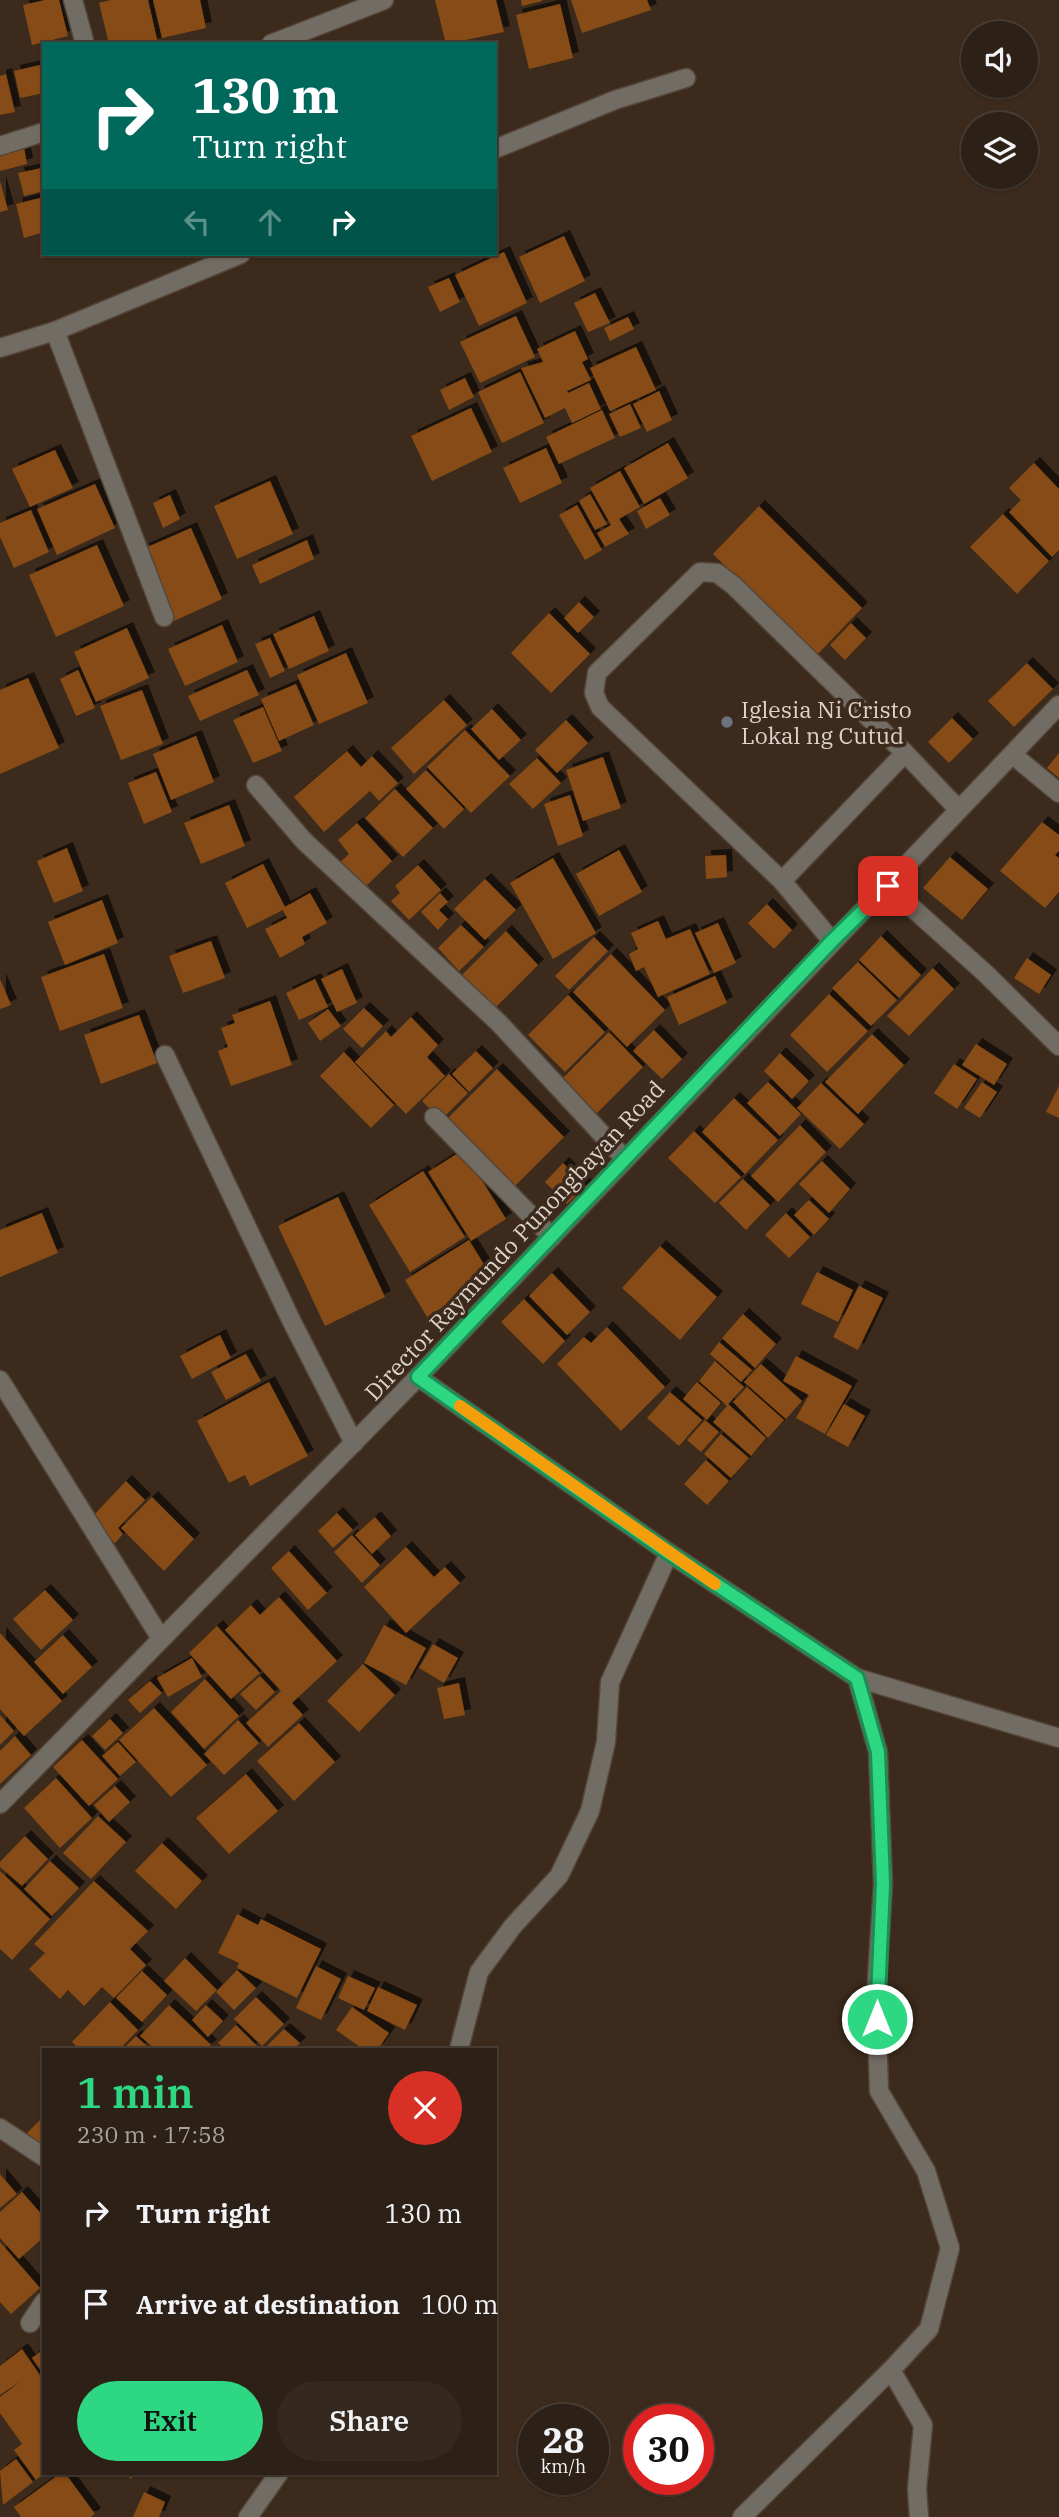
<!DOCTYPE html>
<meta charset="utf-8">
<style>
:root{--surface:#2d2016;--page:#35281f;--text:#f1f3f6;--muted:#a7a3a1;--line:#483e35;--accent:#2ed883}
body{margin:0;font-family:"IBM Plex Serif",serif;background:var(--page);color:var(--text);height:100vh;display:flex;flex-direction:column;font-size:26px;white-space:nowrap}
*{box-sizing:border-box;margin:0}
p{font-size:23px;color:var(--muted)}
.icon{flex:none;width:38px;height:38px;fill:none;stroke:currentColor;stroke-width:2;stroke-linecap:round;stroke-linejoin:round}
.map{position:relative;flex:1;overflow:hidden}
.details{position:absolute;left:42px;top:2048px;width:455px;height:427px;display:flex;flex-direction:column;background:var(--surface);border-radius:0px;box-shadow:0 2px 5px #0004,0 0 0 2px var(--line)}
.details>*{flex:none}
.guide{position:absolute;left:42px;top:42px;width:455px;height:214px;border-radius:0px;box-shadow:0 2px 5px #0004,0 0 0 2px var(--line);background:#00695c;color:#fff;overflow:hidden}
.fabs{position:absolute;left:961px;top:21px;display:grid;gap:14px}
.fabs a{display:grid;place-items:center;width:77px;height:77px;border-radius:50%;background:var(--surface);box-shadow:0 2px 5px #0004,0 0 0 2px var(--line);font-size:35px}
.speed{position:absolute;left:518px;top:2404px;display:flex;gap:14px;font-size:35px;font-weight:700;text-align:center}
.speed>*{display:grid;place-content:center;width:91px;height:91px;border-radius:50%;background:var(--surface);box-shadow:0 2px 5px #0004,0 0 0 2px var(--line);line-height:1}
.speed small{font-size:18px;font-weight:400}
.speed .limit{border:10px solid #d22;background:#fff;color:#111}
.pin{position:absolute;display:grid;place-items:center;width:60px;height:60px;color:#fff;margin:-30px;border-radius:14px;box-shadow:0 4px 10px #0006}
.me{position:absolute;width:77px;margin:-38px;rotate:0deg;stroke-linejoin:round;filter:drop-shadow(0 0 5px #0008)}
.turn{display:flex;align-items:center;gap:24px;height:147px;padding:0 35px;font-size:32px}
.turn .icon{width:91px;height:91px;stroke-width:2.5}
.turn b{display:block;font-size:49px;line-height:60px}
.lanes{display:flex;align-items:center;height:66px;padding:0 35px;background:#0003;justify-content:center;gap:35px;direction:ltr}
.lanes .off{opacity:.35}
.round{display:grid;place-items:center;flex:none;width:74px;height:74px;border-radius:37px;background:var(--page)}
.summary{display:flex;align-items:center;justify-content:space-between;height:119px;padding:0 35px}
h1{font-size:42px;font-weight:600;line-height:52px;color:var(--accent)}
.button{display:flex;gap:14px;margin-top:auto;padding:14px 35px}
.button a{flex:1;height:80px;border-radius:42px;background:var(--accent);color:#111;font-size:28px;font-weight:600;line-height:80px;text-align:center}
.button a+a{background:var(--page);color:var(--text)}
ul{padding:0;list-style:none}
li{display:flex;align-items:center;gap:21px;height:91px;padding:0 35px}
li div{flex:1}
li b{display:block;font-size:26px}
li em{font-style:normal}
.map>svg:first-child{display:block}
.building{fill:#864c12;filter:url(#shadow)}
.lines{fill:none;stroke-linecap:round;stroke-linejoin:round}
.minor-casing{stroke:#564639;stroke-width:21}
.minor{stroke:#726d64;stroke-width:18}
.route-casing{stroke:#1e8c55;stroke-width:18}
.route{stroke:#2ed883;stroke-width:12}
.slow{stroke:#f59e0b;stroke-width:12}
.worship-dot{fill:#6b7280;stroke:#3c2b1d;stroke-width:2.5}
.labels{text-anchor:middle;dominant-baseline:central;stroke-width:7;stroke-linejoin:round;paint-order:stroke}
.poi-label{font-size:23px;fill:#ded3ca;stroke:#3c2b1d;text-anchor:start}
.street-label{font-size:23px;fill:#ded3ca;stroke:#3c2b1d}
</style>
<div class="map">
<svg width="1059" height="2517" viewBox="0 0 1059 2517">
<defs>
<filter id="shadow"><feDropShadow dx="6" dy="-6" stdDeviation="0" flood-color="#0009"/></filter>
</defs>
<rect width="100%" height="100%" fill="#3c2b1d"/>
<!-- building -->
<g class="building">
<polygon points="45,0 59,0 68,36 32,45 23,5"/>
<polygon points="110,0 148,0 158,44 109,44 99,3"/>
<polygon points="153,0 200,0 206,28 162,38"/>
<polygon points="435,0 496,0 504,32 446,44"/>
<polygon points="521,0 542,0 542,1 522,6"/>
<polygon points="571,0 647,0 651,10 582,33"/>
<polygon points="560,4 573,58 529,69 516,15"/>
<polygon points="40,65 44,93 20,98 14,71"/>
<polygon points="6,74 15,112 0,115 0,76"/>
<polygon points="23,142 27,164 0,171 0,151"/>
<polygon points="42,168 44,191 24,196 18,173"/>
<polygon points="0,181 8,210 0,212"/>
<polygon points="44,197 44,232 24,238 16,204"/>
<polygon points="564,236 585,281 540,303 519,257"/>
<polygon points="504,252 527,303 479,326 455,275"/>
<polygon points="449,278 460,302 440,312 428,287"/>
<polygon points="595,293 610,323 588,332 574,303"/>
<polygon points="516,316 535,357 480,383 460,342"/>
<polygon points="628,317 634,329 610,341 604,328"/>
<polygon points="575,331 588,359 582,362 591,380 567,391 568,393 589,383 601,409 572,423 565,408 545,418 521,368 543,362 537,349"/>
<polygon points="636,347 656,390 610,411 590,368"/>
<polygon points="520,372 544,423 502,443 478,392"/>
<polygon points="465,378 474,397 449,410 440,390"/>
<polygon points="659,391 672,420 647,432 633,404"/>
<polygon points="630,404 641,428 620,437 609,414"/>
<polygon points="471,408 492,452 432,481 411,436"/>
<polygon points="602,410 615,438 559,464 546,437"/>
<polygon points="668,443 688,478 644,504 624,468"/>
<polygon points="546,448 562,483 520,503 503,468"/>
<polygon points="55,450 73,488 30,507 12,469"/>
<polygon points="1034,463 1059,489 1059,550 1052,557 1009,512 1021,500 1009,488"/>
<polygon points="620,471 640,507 619,519 629,534 605,547 597,533 611,525 590,488"/>
<polygon points="270,481 293,534 237,559 214,506"/>
<polygon points="95,484 115,528 57,555 37,509"/>
<polygon points="590,494 607,524 595,530 579,501"/>
<polygon points="170,495 180,519 163,528 153,503"/>
<polygon points="660,498 670,515 646,529 637,511"/>
<polygon points="577,505 602,550 585,560 559,515"/>
<polygon points="759,506 862,608 816,656 713,554"/>
<polygon points="31,510 49,552 14,568 0,537 0,523"/>
<polygon points="1003,514 1049,561 1017,594 970,547"/>
<polygon points="191,528 222,599 174,621 143,549"/>
<polygon points="307,540 314,559 260,584 252,565"/>
<polygon points="97,545 124,606 56,637 29,575"/>
<polygon points="579,602 594,617 578,633 564,618"/>
<polygon points="549,613 590,654 551,693 511,653"/>
<polygon points="314,616 329,651 289,669 273,634"/>
<polygon points="851,623 866,638 845,660 830,645"/>
<polygon points="222,625 238,662 185,686 168,649"/>
<polygon points="127,628 149,678 96,702 74,652"/>
<polygon points="270,638 285,671 270,678 255,644"/>
<polygon points="346,653 368,703 319,724 297,675"/>
<polygon points="1027,663 1053,689 1014,727 988,701"/>
<polygon points="78,670 95,708 76,716 60,679"/>
<polygon points="247,670 259,695 200,721 188,696"/>
<polygon points="28,678 59,748 0,774 0,690"/>
<polygon points="296,684 314,725 279,741 261,699"/>
<polygon points="142,690 163,744 121,760 100,706"/>
<polygon points="444,700 467,725 414,774 391,748"/>
<polygon points="263,707 282,751 253,763 233,720"/>
<polygon points="492,709 521,740 499,760 471,729"/>
<polygon points="952,718 973,739 949,763 928,742"/>
<polygon points="566,720 588,743 557,773 535,750"/>
<polygon points="465,730 510,776 471,813 427,767"/>
<polygon points="196,736 214,782 171,800 153,754"/>
<polygon points="347,751 361,767 372,756 398,783 379,801 370,791 324,832 294,797"/>
<polygon points="1059,753 1059,778 1047,768"/>
<polygon points="603,757 621,808 583,821 566,770"/>
<polygon points="537,758 561,783 533,809 509,784"/>
<polygon points="426,770 464,809 444,829 406,789"/>
<polygon points="156,772 172,812 144,824 128,783"/>
<polygon points="395,789 433,828 403,857 365,818"/>
<polygon points="570,795 583,836 558,846 544,804"/>
<polygon points="229,805 245,846 201,864 184,823"/>
<polygon points="1042,822 1059,835 1059,851 1055,855 1059,858 1059,892 1045,908 1000,871"/>
<polygon points="357,823 392,861 362,890 338,864 349,854 338,840"/>
<polygon points="67,848 83,891 54,903 37,861"/>
<polygon points="619,850 642,892 599,916 576,874"/>
<polygon points="726,855 727,877 706,879 705,856"/>
<polygon points="950,857 988,889 962,920 923,888"/>
<polygon points="553,858 596,933 553,959 510,883"/>
<polygon points="263,864 285,907 310,893 327,923 302,937 305,944 280,958 265,929 287,918 283,910 247,928 225,883"/>
<polygon points="418,865 441,890 409,920 391,901 400,893 395,886"/>
<polygon points="485,879 516,910 485,940 454,909"/>
<polygon points="440,893 448,902 439,910 448,919 438,930 421,912"/>
<polygon points="102,900 118,943 65,965 48,922"/>
<polygon points="767,904 792,930 774,949 748,923"/>
<polygon points="658,921 666,939 690,929 710,974 658,997 644,967 636,971 629,954 638,949 631,933"/>
<polygon points="718,923 736,963 714,973 695,933"/>
<polygon points="461,925 484,947 459,971 438,948"/>
<polygon points="506,931 538,965 494,1009 461,976"/>
<polygon points="881,936 921,975 899,998 859,960"/>
<polygon points="594,937 608,951 569,990 555,976"/>
<polygon points="211,941 225,978 183,993 169,956"/>
<polygon points="104,954 123,1008 60,1031 41,977"/>
<polygon points="611,954 665,1010 627,1047 573,992"/>
<polygon points="1027,958 1051,975 1039,994 1014,978"/>
<polygon points="858,962 897,1000 871,1026 832,988"/>
<polygon points="933,968 954,989 909,1036 887,1016"/>
<polygon points="342,969 357,1003 337,1012 321,979"/>
<polygon points="715,976 727,1003 679,1025 667,997"/>
<polygon points="0,979 11,1005 0,1009"/>
<polygon points="315,979 328,1007 299,1020 286,993"/>
<polygon points="829,994 868,1031 827,1072 790,1035"/>
<polygon points="568,995 605,1032 565,1072 528,1035"/>
<polygon points="270,1001 292,1065 231,1086 218,1051 228,1047 221,1028 235,1023 232,1015"/>
<polygon points="364,1008 383,1026 362,1048 343,1029"/>
<polygon points="328,1009 341,1026 320,1041 308,1023"/>
<polygon points="139,1015 157,1063 101,1084 84,1035"/>
<polygon points="411,1017 438,1045 427,1057 445,1076 406,1114 355,1062 386,1031 391,1037"/>
<polygon points="654,1030 682,1059 662,1079 633,1051"/>
<polygon points="609,1032 643,1067 596,1114 562,1079"/>
<polygon points="872,1034 904,1065 858,1114 825,1082"/>
<polygon points="976,1044 1007,1064 994,1085 962,1065"/>
<polygon points="476,1051 493,1068 469,1092 452,1074"/>
<polygon points="344,1052 394,1105 371,1128 320,1076"/>
<polygon points="780,1053 809,1081 792,1099 764,1071"/>
<polygon points="954,1064 977,1079 957,1109 934,1093"/>
<polygon points="497,1069 564,1137 511,1190 444,1122"/>
<polygon points="449,1074 468,1093 441,1120 422,1101"/>
<polygon points="768,1082 801,1114 780,1136 747,1103"/>
<polygon points="982,1082 997,1092 980,1118 964,1108"/>
<polygon points="821,1083 864,1124 840,1149 797,1108"/>
<polygon points="1059,1086 1059,1118 1046,1112"/>
<polygon points="734,1098 778,1140 745,1174 702,1132"/>
<polygon points="800,1125 826,1152 778,1202 751,1176"/>
<polygon points="694,1131 741,1177 715,1203 668,1158"/>
<polygon points="463,1150 506,1219 471,1241 428,1172"/>
<polygon points="822,1161 850,1189 829,1213 799,1184"/>
<polygon points="563,1163 586,1186 567,1204 545,1182"/>
<polygon points="423,1171 465,1237 410,1272 369,1205"/>
<polygon points="743,1179 770,1205 746,1230 719,1203"/>
<polygon points="338,1197 385,1297 325,1326 278,1226"/>
<polygon points="809,1200 829,1219 814,1235 794,1215"/>
<polygon points="42,1213 58,1253 0,1277 0,1230"/>
<polygon points="786,1213 810,1237 789,1258 765,1235"/>
<polygon points="469,1240 491,1276 427,1317 405,1280"/>
<polygon points="660,1246 717,1297 680,1340 622,1288"/>
<polygon points="817,1272 853,1290 838,1322 801,1304"/>
<polygon points="552,1273 590,1312 567,1335 529,1296"/>
<polygon points="859,1286 883,1298 858,1350 833,1337"/>
<polygon points="524,1299 565,1341 543,1364 501,1322"/>
<polygon points="743,1314 776,1344 755,1368 722,1338"/>
<polygon points="607,1327 665,1387 621,1431 557,1364 584,1337 591,1343"/>
<polygon points="220,1335 231,1358 192,1379 180,1356"/>
<polygon points="719,1342 752,1370 741,1382 710,1354"/>
<polygon points="246,1354 261,1381 226,1400 211,1372"/>
<polygon points="796,1356 852,1386 825,1434 796,1418 809,1395 783,1381"/>
<polygon points="715,1361 744,1387 728,1404 766,1438 751,1456 713,1422 727,1406 699,1381"/>
<polygon points="761,1364 802,1401 786,1419 744,1382"/>
<polygon points="269,1382 308,1456 250,1486 245,1475 229,1483 197,1421"/>
<polygon points="697,1382 721,1403 707,1420 683,1399"/>
<polygon points="747,1387 784,1420 768,1438 733,1402"/>
<polygon points="670,1392 702,1420 679,1446 647,1418"/>
<polygon points="844,1404 865,1416 848,1447 826,1435"/>
<polygon points="705,1420 719,1432 701,1452 687,1440"/>
<polygon points="721,1434 749,1458 731,1478 704,1454"/>
<polygon points="706,1460 729,1481 707,1505 684,1484"/>
<polygon points="126,1481 145,1500 118,1528 123,1534 115,1543 90,1519"/>
<polygon points="152,1497 194,1539 164,1571 121,1528"/>
<polygon points="337,1513 353,1530 333,1548 318,1531"/>
<polygon points="375,1517 391,1536 372,1554 355,1535"/>
<polygon points="352,1535 380,1565 362,1583 334,1552"/>
<polygon points="406,1547 434,1577 445,1567 460,1583 406,1633 364,1587"/>
<polygon points="289,1551 327,1593 308,1610 271,1568"/>
<polygon points="45,1590 73,1620 41,1650 13,1619"/>
<polygon points="279,1597 337,1661 292,1703 303,1715 268,1747 246,1723 281,1691 225,1630 251,1605 260,1615"/>
<polygon points="384,1625 426,1648 406,1685 364,1663"/>
<polygon points="217,1626 260,1673 231,1699 189,1653"/>
<polygon points="0,1633 62,1701 24,1736 0,1709"/>
<polygon points="63,1635 92,1667 63,1694 34,1662"/>
<polygon points="433,1644 458,1658 444,1683 419,1668"/>
<polygon points="192,1658 202,1677 168,1697 157,1678"/>
<polygon points="363,1664 395,1695 359,1732 327,1701"/>
<polygon points="260,1676 275,1692 256,1710 240,1694"/>
<polygon points="205,1679 239,1716 204,1749 171,1712"/>
<polygon points="150,1681 162,1693 140,1713 128,1700"/>
<polygon points="459,1683 465,1715 444,1719 437,1688"/>
<polygon points="154,1708 207,1765 171,1797 119,1740"/>
<polygon points="0,1715 14,1731 0,1745"/>
<polygon points="110,1719 123,1733 105,1750 92,1736"/>
<polygon points="238,1720 259,1743 224,1775 204,1754"/>
<polygon points="299,1723 335,1762 294,1801 257,1761"/>
<polygon points="15,1736 31,1755 0,1784 0,1751"/>
<polygon points="82,1740 118,1779 89,1806 53,1767"/>
<polygon points="118,1742 136,1762 120,1776 102,1756"/>
<polygon points="246,1774 278,1811 229,1854 196,1818"/>
<polygon points="56,1778 92,1818 60,1848 24,1808"/>
<polygon points="115,1786 130,1802 109,1822 94,1805"/>
<polygon points="98,1816 126,1842 91,1879 63,1853"/>
<polygon points="25,1836 48,1859 22,1886 0,1867 0,1862"/>
<polygon points="162,1843 202,1881 176,1909 135,1871"/>
<polygon points="50,1861 79,1888 52,1916 24,1889"/>
<polygon points="0,1871 50,1919 12,1960 0,1949"/>
<polygon points="94,1881 148,1931 130,1949 146,1965 114,1998 102,1987 84,2006 68,1990 60,1999 29,1969 45,1953 34,1944"/>
<polygon points="237,1914 258,1925 261,1919 321,1949 297,1998 237,1968 239,1963 218,1953"/>
<polygon points="185,1958 217,1990 196,2011 164,1981"/>
<polygon points="316,1966 341,1979 321,2020 296,2008"/>
<polygon points="237,1970 256,1988 234,2010 216,1992"/>
<polygon points="142,1971 167,1995 142,2022 116,1998"/>
<polygon points="348,1976 375,1988 364,2010 338,1998"/>
<polygon points="378,1987 417,2005 405,2030 367,2011"/>
<polygon points="256,1997 284,2024 262,2046 234,2019"/>
<polygon points="110,2002 138,2030 120,2049 79,2049 72,2042"/>
<polygon points="169,2005 211,2045 207,2049 155,2049 140,2036"/>
<polygon points="206,2005 223,2021 208,2037 192,2020"/>
<polygon points="352,2007 389,2033 378,2049 363,2049 336,2030"/>
<polygon points="236,2025 260,2049 225,2049 218,2043"/>
<polygon points="284,2029 300,2043 294,2049 264,2049"/>
<polygon points="136,2036 150,2049 123,2049"/>
<polygon points="44,2116 44,2149 27,2133"/>
<polygon points="0,2174 17,2194 0,2208"/>
<polygon points="22,2192 44,2217 44,2237 19,2259 0,2238 0,2212"/>
<polygon points="0,2242 40,2288 11,2314 0,2302"/>
<polygon points="22,2349 44,2381 44,2474 36,2480 14,2450 22,2444 0,2413 0,2397 21,2381 0,2395 0,2366"/>
<polygon points="44,2349 44,2375 32,2358"/>
<polygon points="16,2459 33,2482 3,2505 0,2471"/>
<polygon points="61,2473 65,2473 95,2514 91,2517 21,2517 14,2507"/>
<polygon points="126,2473 139,2473 130,2479"/>
<polygon points="144,2492 165,2502 159,2517 133,2517"/>
</g>
<g class="lines">
<!-- minor casing -->
<g class="minor-casing">
<g id="minor">
<polyline points="73,0 85,44"/>
<polyline points="271,44 384,0"/>
<polyline points="0,146 44,132"/>
<polyline points="495,149 615,100 686,78"/>
<polyline points="55,331 164,617"/>
<polyline points="0,348 55,331 241,254"/>
<polyline points="1013,755 1059,793"/>
<polyline points="256,785 304,841 499,1023 624,1158"/>
<polyline points="782,881 905,753"/>
<polyline points="888,886 985,973 1059,1046"/>
<polyline points="832,941 782,881 600,707 594,693 597,673 700,572 717,573 733,585 905,753 959,810"/>
<polyline points="165,1055 292,1322 354,1443"/>
<polyline points="434,1117 552,1237"/>
<polyline points="418,1377 669,1553 610,1682 606,1742 590,1811 559,1876 513,1926 479,1972 459,2049"/>
<polyline points="0,1380 160,1637"/>
<polyline points="669,1553 857,1678 1059,1738"/>
<polyline points="857,1678 878,1752 883,1884 876,1995 879,2091 926,2171 950,2248 929,2329 891,2370"/>
<polyline points="0,1804 418,1377 1059,705"/>
<polyline points="0,2128 44,2157"/>
<polyline points="30,2323 44,2302"/>
<polyline points="248,2517 279,2473"/>
<polyline points="742,2517 891,2370 923,2425 917,2489 919,2517"/>
</g>
</g>
<!-- minor -->
<use href="#minor" class="minor"/>
</g>
<g class="lines">
<!-- route casing -->
<g class="route-casing">
<polyline id="route" points="877,2019 883,1884 878,1752 857,1678 669,1553 418,1377 832,941 888,886"/>
</g>
<!-- route -->
<use href="#route" class="route"/>
<!-- slow -->
<polyline class="slow" points="460,1406 715,1584"/>
</g>
<!-- markers -->
<circle class="worship-dot" cx="727" cy="722" r="7"/>
<g class="labels">
<!-- poi labels -->
<g class="poi-label">
<text x="741" y="709">Iglesia Ni Cristo<tspan x="741" dy="26">Lokal ng Cutud</tspan></text>
</g>
<!-- street labels -->
<g class="street-label">
<text transform="translate(514 1240) rotate(-47)">Director Raymundo Punongbayan Road</text>
</g>
</g>
</svg>
<div class="fabs">
<a><svg class="icon" aria-label="sound" viewBox="0 0 24 24"><path d="M4 9h4l5-4v14l-5-4H4zM17 9q2 3 0 6"/></svg></a>
<a><svg class="icon" aria-label="layers" viewBox="0 0 24 24"><path d="M12 4l9 5-9 5-9-5zM3 14l9 5 9-5"/></svg></a>
</div>
<div class="speed"><div>28<small>km/h</small></div><div class="limit">30</div></div>
<div class="pin" style="left:888px;top:886px;background:#d93025"><svg class="icon" aria-label="arrive" viewBox="0 0 24 24"><path d="M6 21V4h12l-3 4 3 4H6"/></svg></div>
<svg class="me" style="left:877px;top:2019px" viewBox="-20 -20 40 40"><circle r="17" fill="#2ed883" stroke="#fff" stroke-width="3"/><path d="M0-11L8 9 0 5-8 9z" fill="#fff"/></svg>
<div class="guide">
<div class="turn"><svg class="icon" aria-label="right" viewBox="0 0 24 24"><path d="M7 20v-9h11M14 6l5 5-5 5"/></svg><div><b>130 m</b>Turn right</div></div>
<div class="lanes"><svg class="icon off" aria-label="left" viewBox="0 0 24 24"><path d="M17 20v-9H6M10 6l-5 5 5 5"/></svg><svg class="icon off" aria-label="ahead" viewBox="0 0 24 24"><path d="M12 20V5M6 11l6-6 6 6"/></svg><svg class="icon" aria-label="right" viewBox="0 0 24 24"><path d="M7 20v-9h11M14 6l5 5-5 5"/></svg></div>
</div>
<section class="details">
<div class="summary"><div><h1>1 min</h1><p>230 m · 17:58</p></div><a class="round" style="background:#d93025;color:#fff"><svg class="icon" aria-label="close" viewBox="0 0 24 24"><path d="M6 6l12 12M18 6L6 18"/></svg></a></div>
<ul>
<li><svg class="icon" aria-label="right" viewBox="0 0 24 24"><path d="M7 20v-9h11M14 6l5 5-5 5"/></svg><div><b>Turn right</b></div><em>130 m</em></li>
<li><svg class="icon" aria-label="arrive" viewBox="0 0 24 24"><path d="M6 21V4h12l-3 4 3 4H6"/></svg><div><b>Arrive at destination</b></div><em>100 m</em></li>
</ul>
<div class="button"><a>Exit</a><a>Share</a></div>
</section>
</div>
